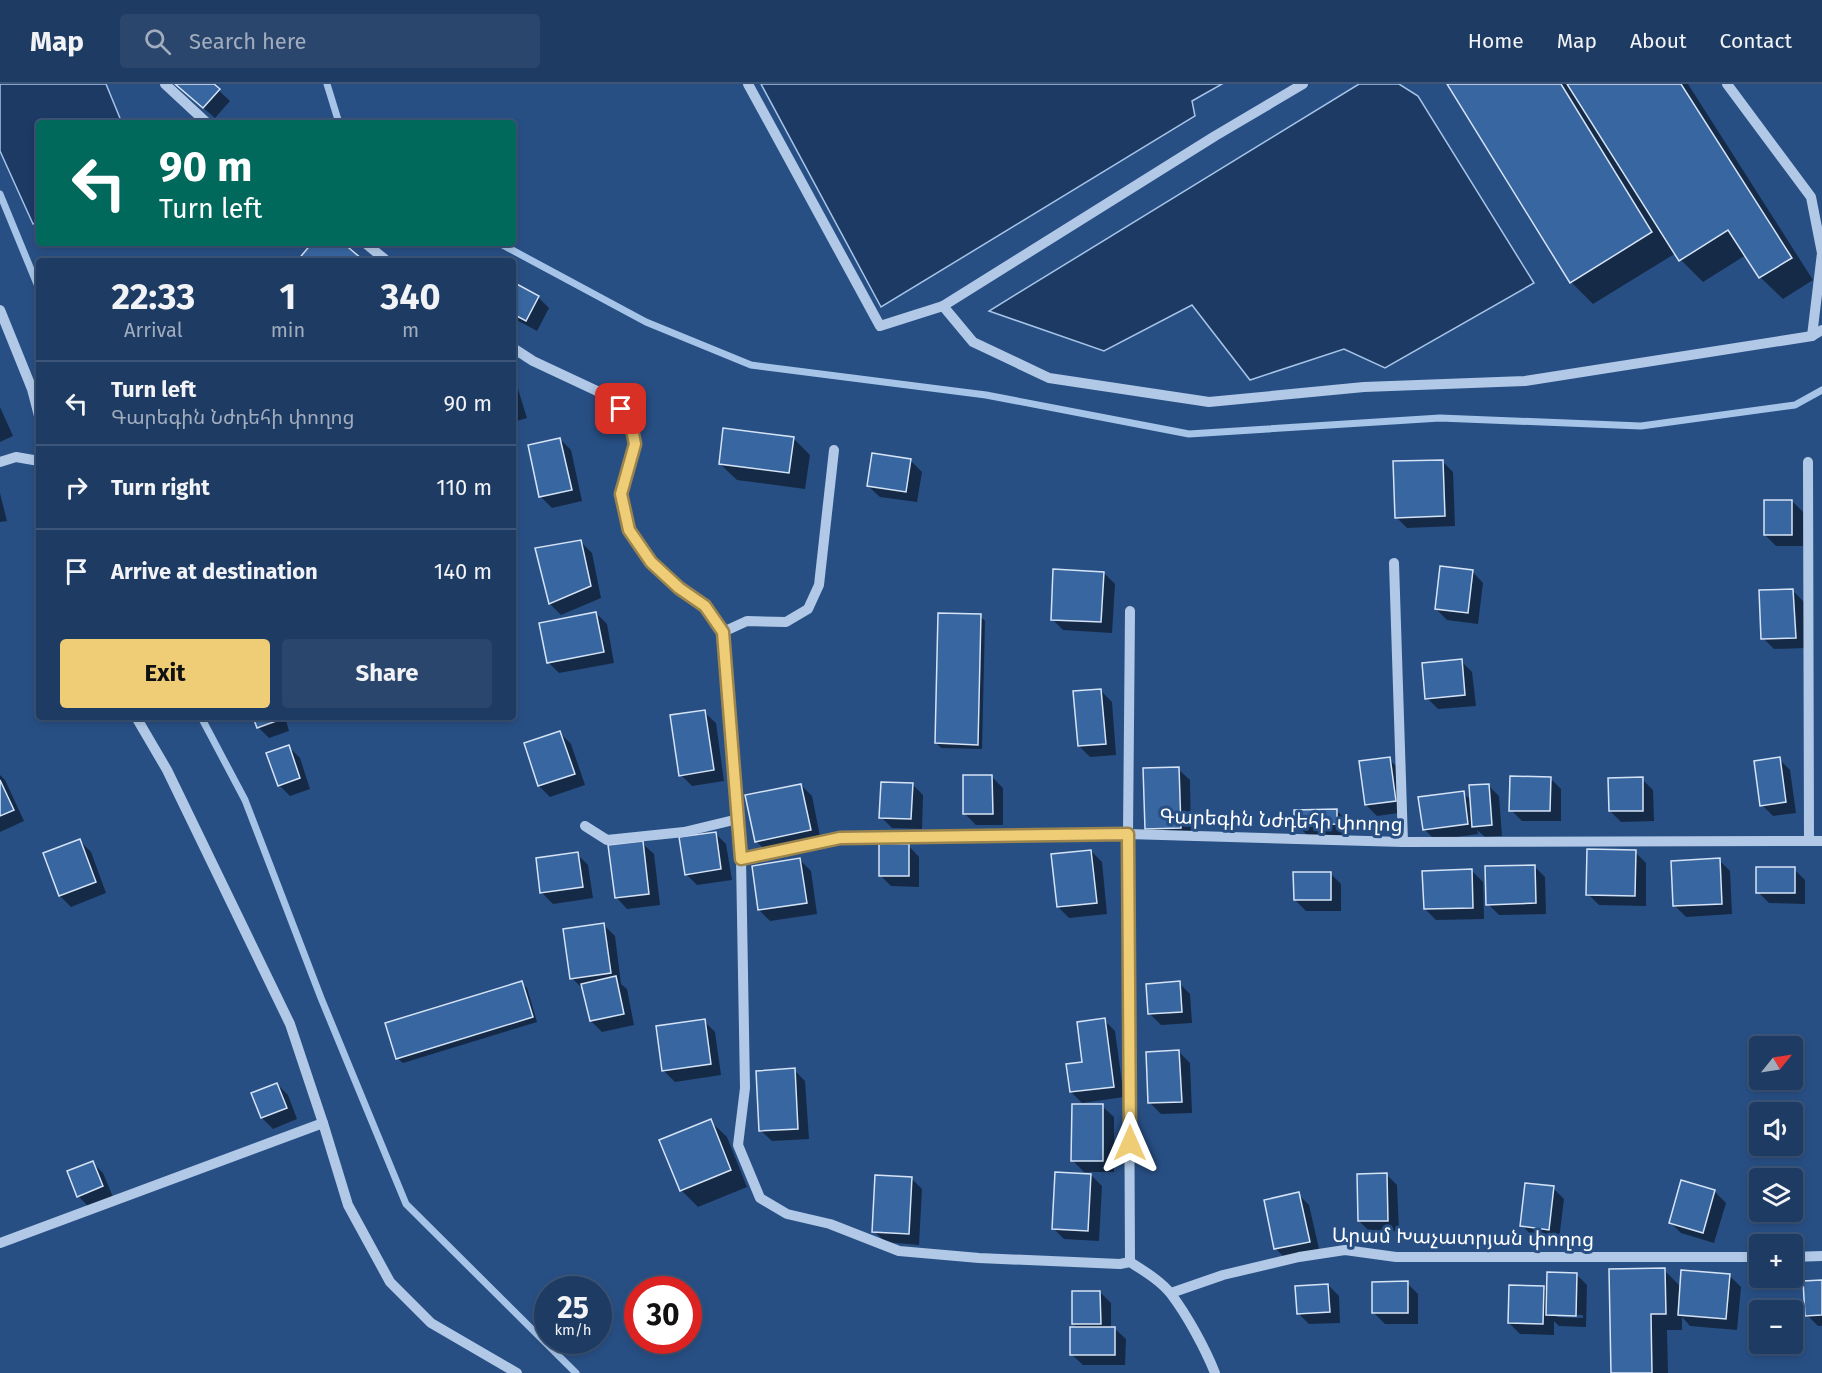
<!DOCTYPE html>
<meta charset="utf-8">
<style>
:root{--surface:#1e3b63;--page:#2b466c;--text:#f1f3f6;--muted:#a1adbe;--line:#3c5578;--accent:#efcd77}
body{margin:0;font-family:"Fira Sans","Noto Sans Armenian",sans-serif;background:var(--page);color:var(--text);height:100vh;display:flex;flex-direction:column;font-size:22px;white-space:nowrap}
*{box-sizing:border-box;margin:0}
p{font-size:20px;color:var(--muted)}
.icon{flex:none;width:33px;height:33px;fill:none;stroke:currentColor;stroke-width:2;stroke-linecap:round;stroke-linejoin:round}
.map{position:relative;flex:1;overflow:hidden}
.details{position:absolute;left:36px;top:174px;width:480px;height:462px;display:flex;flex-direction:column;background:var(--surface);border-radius:6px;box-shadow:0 3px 9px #0003,0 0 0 2px var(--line)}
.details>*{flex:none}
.banner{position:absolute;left:36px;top:36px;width:480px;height:126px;border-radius:6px;box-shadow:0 3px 9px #0003,0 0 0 2px var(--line);background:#00695c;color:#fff;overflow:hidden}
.needle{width:39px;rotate:60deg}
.buttons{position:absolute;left:1749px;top:952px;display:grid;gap:12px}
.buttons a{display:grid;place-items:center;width:54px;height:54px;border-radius:6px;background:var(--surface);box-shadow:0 3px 9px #0003,0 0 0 2px var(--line);font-size:30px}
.speed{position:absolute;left:534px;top:1192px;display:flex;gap:12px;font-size:30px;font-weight:700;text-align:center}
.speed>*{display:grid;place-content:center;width:78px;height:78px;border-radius:50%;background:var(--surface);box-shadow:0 3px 9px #0003,0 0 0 2px var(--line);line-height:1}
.speed small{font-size:15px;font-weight:400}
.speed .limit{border:9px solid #d22;background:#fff;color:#111}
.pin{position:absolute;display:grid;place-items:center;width:51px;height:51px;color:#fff;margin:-26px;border-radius:12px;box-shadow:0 3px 9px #0006}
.me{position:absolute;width:66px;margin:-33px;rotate:0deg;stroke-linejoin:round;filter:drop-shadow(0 0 4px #0008)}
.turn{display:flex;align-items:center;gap:21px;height:126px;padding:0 24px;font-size:27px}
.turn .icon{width:78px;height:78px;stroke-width:2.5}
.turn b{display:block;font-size:42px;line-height:51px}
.eta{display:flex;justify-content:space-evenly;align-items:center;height:102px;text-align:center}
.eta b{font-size:36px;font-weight:700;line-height:42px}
.action{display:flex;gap:12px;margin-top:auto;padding:12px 24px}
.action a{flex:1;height:69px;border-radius:6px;background:var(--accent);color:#111;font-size:24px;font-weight:700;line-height:69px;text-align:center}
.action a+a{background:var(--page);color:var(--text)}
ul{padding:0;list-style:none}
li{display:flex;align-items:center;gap:18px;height:84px;padding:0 24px;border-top:2px solid var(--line)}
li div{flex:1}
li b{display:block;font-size:22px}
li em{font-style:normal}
header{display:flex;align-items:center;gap:36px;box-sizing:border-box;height:84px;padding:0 30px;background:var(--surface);border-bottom:2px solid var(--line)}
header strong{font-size:28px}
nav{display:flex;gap:33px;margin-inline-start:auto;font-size:21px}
.search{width:420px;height:54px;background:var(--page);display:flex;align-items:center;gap:15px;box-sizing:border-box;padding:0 21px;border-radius:6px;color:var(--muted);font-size:22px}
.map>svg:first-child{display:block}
.water{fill:#1c3a64;stroke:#a6c4e7;stroke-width:1.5}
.shadow{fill:#0007;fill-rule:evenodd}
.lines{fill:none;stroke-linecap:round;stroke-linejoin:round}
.stream{stroke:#a6c4e7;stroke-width:7}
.building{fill:#3866a0;stroke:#d5e3f6;stroke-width:1.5}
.minor{stroke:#b1c9e7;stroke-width:10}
.route-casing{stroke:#9b854d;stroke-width:15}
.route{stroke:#efcd77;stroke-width:10}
.labels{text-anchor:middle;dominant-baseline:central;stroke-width:6;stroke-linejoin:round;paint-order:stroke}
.street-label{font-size:20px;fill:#fff;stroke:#284f84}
</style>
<header>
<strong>Map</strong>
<div class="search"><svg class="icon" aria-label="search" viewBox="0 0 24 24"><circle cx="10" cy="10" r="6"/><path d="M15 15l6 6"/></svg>Search here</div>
<nav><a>Home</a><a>Map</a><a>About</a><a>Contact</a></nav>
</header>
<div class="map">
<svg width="1822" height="1289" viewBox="0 0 1822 1289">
<rect width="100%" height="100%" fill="#284f84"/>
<!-- water -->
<g class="water">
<polygon points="0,0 106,0 122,39 39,39 39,136 33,140 0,67"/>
<polygon points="761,0 1222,0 1192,17 1195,32 881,223"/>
<polygon points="1359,0 1399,0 1418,12 1534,199 1385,284 1344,265 1250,296 1192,221 1104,267 989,227"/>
</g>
<!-- shadow -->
<g class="shadow">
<polygon points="176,0 212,0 230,17 215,34"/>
<polygon points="1449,0 1688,0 1813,196 1783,215 1760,193 1746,171 1703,198 1681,176 1676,169 1593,220 1571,198"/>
<polygon points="513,199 538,213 549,224 537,247 513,234"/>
<polygon points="513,289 527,334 513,338"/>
<polygon points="0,323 13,352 0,358"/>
<polygon points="793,354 810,371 805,405 737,396 720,380"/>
<polygon points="560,355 571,366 582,417 552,424 541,413"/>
<polygon points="911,377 922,388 917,418 880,413 868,402"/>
<polygon points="1442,377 1453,388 1455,442 1407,444 1396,433"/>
<polygon points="0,409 7,437 0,438"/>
<polygon points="1792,417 1803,428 1803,462 1776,462 1765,451"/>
<polygon points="581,458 592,469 601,514 561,531 550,520"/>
<polygon points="1472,487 1483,499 1478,540 1447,536 1436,525"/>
<polygon points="1104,489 1115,500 1112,549 1063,546 1052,535"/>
<polygon points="1793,507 1804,518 1806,564 1774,565 1763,554"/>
<polygon points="596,529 607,540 614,579 559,589 548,578"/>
<polygon points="980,532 985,537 982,665 941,664 936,659"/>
<polygon points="1461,577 1472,588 1476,622 1438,625 1427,614"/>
<polygon points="1101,607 1112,618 1116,671 1090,673 1079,662"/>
<polygon points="704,628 716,639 724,697 692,702 681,691"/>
<polygon points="254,633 285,633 289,647 269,654 258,643"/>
<polygon points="560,649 571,660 585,701 550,713 539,702"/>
<polygon points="289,663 300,674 310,705 290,712 279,701"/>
<polygon points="1389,675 1400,686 1406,728 1377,732 1366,721"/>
<polygon points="1779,675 1790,686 1796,729 1773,732 1762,721"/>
<polygon points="1178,685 1190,696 1191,755 1157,756 1146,745"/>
<polygon points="0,691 5,696 24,737 0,748"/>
<polygon points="992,693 1003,704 1003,741 976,741 965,730"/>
<polygon points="1550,694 1561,705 1561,737 1522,737 1511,726"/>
<polygon points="1642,695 1653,706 1654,737 1621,738 1610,727"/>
<polygon points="912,700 923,711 922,745 892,744 881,733"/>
<polygon points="801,701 812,712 821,757 767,768 756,757"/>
<polygon points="1488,701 1499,712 1502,752 1485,753 1477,746 1478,750 1435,756 1424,745 1463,709 1472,717"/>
<polygon points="1337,727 1348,738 1348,751 1307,751 1296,740"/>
<polygon points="715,749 726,760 732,796 697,801 686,790"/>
<polygon points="80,757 91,768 106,809 71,823 60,812 45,770"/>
<polygon points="642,759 654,770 660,821 627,825 616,813"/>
<polygon points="908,761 919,773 919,803 891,802 880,791"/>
<polygon points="1091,767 1102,778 1107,830 1069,834 1058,823"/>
<polygon points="1635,768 1646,779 1646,822 1599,821 1588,810"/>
<polygon points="577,770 588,781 593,814 553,820 542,809"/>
<polygon points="800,776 811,787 817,830 770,837 759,826"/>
<polygon points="1719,776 1730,787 1732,830 1686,833 1675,822"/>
<polygon points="1534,782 1545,793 1546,830 1499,831 1488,820"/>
<polygon points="1794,785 1805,796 1805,820 1769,819 1758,808"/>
<polygon points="1472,787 1483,798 1484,835 1436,836 1425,825"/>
<polygon points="1330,789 1341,800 1341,827 1306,827 1295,816"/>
<polygon points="604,841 615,852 621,900 627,905 634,941 602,948 591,937 583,905 572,894"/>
<polygon points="521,899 527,904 537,938 403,979 397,974"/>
<polygon points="1179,899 1190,910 1192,939 1161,941 1150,930"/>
<polygon points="1104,936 1115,947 1124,1013 1082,1019 1071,1008"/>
<polygon points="704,937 715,948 721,991 675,998 664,987 658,944"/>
<polygon points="1179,968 1190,979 1192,1029 1161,1030 1150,1019"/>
<polygon points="794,986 805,997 809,1055 772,1057 760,1046"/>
<polygon points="277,1000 288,1011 297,1035 273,1045 262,1034 253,1010"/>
<polygon points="1102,1022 1114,1033 1114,1088 1084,1088 1073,1077"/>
<polygon points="710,1037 727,1053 747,1103 698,1123 681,1106"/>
<polygon points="92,1078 103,1089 113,1113 89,1123 78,1112"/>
<polygon points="1386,1090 1397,1101 1399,1147 1370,1148 1359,1137"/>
<polygon points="1091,1091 1102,1102 1099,1157 1064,1155 1053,1144"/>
<polygon points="911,1094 922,1105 919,1161 885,1158 874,1147"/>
<polygon points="1553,1104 1564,1115 1559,1156 1533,1153 1522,1141"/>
<polygon points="1714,1107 1726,1119 1714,1159 1681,1149 1670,1138"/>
<polygon points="1298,1110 1309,1121 1320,1169 1287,1176 1276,1165"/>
<polygon points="1664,1186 1681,1203 1730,1192 1741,1203 1737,1246 1690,1242 1682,1233 1682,1246 1667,1246 1668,1289 1612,1289"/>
<path d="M1576 1190 1587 1201 1586 1243 1559 1242 1554 1237V1251L1520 1250 1509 1239 1543 1204 1548 1208ZM1557 1230 1583 1231V1234L1557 1233Z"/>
<polygon points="1822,1198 1822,1242 1818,1242 1807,1231"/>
<polygon points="1407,1199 1418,1210 1418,1240 1385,1240 1374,1229"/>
<polygon points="1328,1201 1339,1212 1340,1239 1309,1240 1298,1229"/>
<polygon points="1100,1208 1111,1219 1111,1244 1114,1244 1126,1255 1125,1281 1083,1281 1071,1270 1078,1244 1073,1240"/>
</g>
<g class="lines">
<!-- stream -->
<g class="stream">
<polyline points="327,0 339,39"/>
<polyline points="0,110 39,205"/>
<polyline points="499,159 646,238 751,281 986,311 1189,350 1440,334 1641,342 1795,321 1822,306"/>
<polyline points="201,633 245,716 321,914 406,1120 576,1289"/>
</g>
</g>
<!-- building -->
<g class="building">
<polygon points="175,0 214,0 220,5 203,24"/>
<polygon points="1447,0 1561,0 1652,148 1570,199"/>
<polygon points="1567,0 1681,0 1792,174 1759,194 1728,146 1679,177"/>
<polygon points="312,159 343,159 362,175 361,177 297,177"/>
<polygon points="513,198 539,212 526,237 513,230"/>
<polygon points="723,344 794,353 789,389 719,380"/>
<polygon points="560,354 572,406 539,413 528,361"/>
<polygon points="872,369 911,375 906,408 867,402"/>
<polygon points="1443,376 1445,432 1395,434 1393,377"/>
<rect x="1764" y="416" width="28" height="35"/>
<polygon points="581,456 591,502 549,520 535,464"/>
<polygon points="1440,482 1473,486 1468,529 1435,525"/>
<polygon points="1053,485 1104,488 1101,538 1051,536"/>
<polygon points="1793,505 1796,554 1761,555 1759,506"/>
<polygon points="596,528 604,568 547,579 539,539"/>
<polygon points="938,529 981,530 978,661 935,659"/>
<polygon points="1462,575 1465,611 1425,615 1422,579"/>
<polygon points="1101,605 1106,660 1078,662 1073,607"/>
<polygon points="705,626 714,686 679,692 670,631"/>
<polygon points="253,633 278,633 279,636 257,644"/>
<polygon points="560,647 575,690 538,702 524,659"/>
<polygon points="289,661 300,694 278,702 266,669"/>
<polygon points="1390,673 1396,717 1365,721 1359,677"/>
<polygon points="1780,673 1786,718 1760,722 1754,677"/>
<polygon points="1179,683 1181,744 1145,745 1143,684"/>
<polygon points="963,691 992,691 993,730 963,730"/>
<polygon points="1510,692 1551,693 1550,727 1509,727"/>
<polygon points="1643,693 1643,727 1609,727 1608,694"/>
<polygon points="0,696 14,726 0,732"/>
<polygon points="881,698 913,699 911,735 879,734"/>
<polygon points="801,700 811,746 755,758 745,711"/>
<polygon points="1489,700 1492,741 1472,743 1469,701"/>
<polygon points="1464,707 1468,740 1423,746 1418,713"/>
<polygon points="1337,725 1337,740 1294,741 1294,726"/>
<polygon points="716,748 721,785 685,791 679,753"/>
<polygon points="80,755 96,798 59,812 43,769"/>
<polygon points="643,757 649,810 615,814 608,761"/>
<polygon points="879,759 909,760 909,792 879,792"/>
<polygon points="1587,765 1636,766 1635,812 1586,811"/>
<polygon points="1091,766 1097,819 1057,823 1051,770"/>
<polygon points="578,768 583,803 540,809 536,774"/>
<polygon points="800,774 807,819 758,826 752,782"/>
<polygon points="1720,774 1722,820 1673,822 1671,777"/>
<polygon points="1535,781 1536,819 1486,821 1485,782"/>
<rect x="1756" y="783" width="39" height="26"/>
<polygon points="1472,785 1473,824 1424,825 1422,787"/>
<polygon points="1293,788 1331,788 1331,816 1294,816"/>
<polygon points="604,839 611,889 570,895 563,845"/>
<polygon points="616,892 624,930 590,937 581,900"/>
<polygon points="522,897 533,933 396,975 385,939"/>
<polygon points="1180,897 1182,928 1148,930 1146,900"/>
<polygon points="1105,934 1114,1003 1070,1008 1066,980 1082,978 1077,938"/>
<polygon points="705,935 711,980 662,987 656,942"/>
<polygon points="1179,966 1182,1018 1148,1019 1146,968"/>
<polygon points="795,984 798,1045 759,1047 756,987"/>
<polygon points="277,999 287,1024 261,1034 251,1009"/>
<polygon points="1072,1020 1103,1020 1103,1077 1071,1077"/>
<polygon points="711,1035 731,1086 680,1107 659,1056"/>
<polygon points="93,1077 103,1102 77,1113 67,1087"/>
<polygon points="1055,1088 1091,1090 1088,1147 1052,1145"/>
<polygon points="1387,1089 1388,1137 1358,1137 1357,1090"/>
<polygon points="875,1091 912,1093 909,1150 872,1148"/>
<polygon points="1681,1096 1715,1106 1703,1149 1669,1139"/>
<polygon points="1525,1099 1554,1102 1549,1146 1520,1142"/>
<polygon points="1299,1108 1310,1158 1274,1165 1264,1116"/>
<polygon points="1665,1184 1666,1230 1651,1230 1652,1289 1611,1289 1609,1185"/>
<polygon points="1681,1186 1730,1190 1726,1235 1678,1231"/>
<polygon points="1547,1188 1577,1189 1576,1232 1546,1231"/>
<polygon points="1822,1196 1822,1231 1805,1232 1803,1197"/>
<polygon points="1408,1197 1408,1229 1372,1229 1372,1198"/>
<polygon points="1328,1200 1330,1228 1297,1230 1295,1202"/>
<polygon points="1509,1201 1544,1202 1543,1240 1508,1239"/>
<polygon points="1072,1207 1100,1207 1101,1240 1072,1240"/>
<rect x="1070" y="1243" width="45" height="28"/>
</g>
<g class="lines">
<!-- minor -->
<g class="minor">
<polyline points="165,0 207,39"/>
<polyline points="748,0 880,242 943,222"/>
<polyline points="1303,0 1215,52 943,222 973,258 1049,294 1209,318 1364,303 1525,297 1812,252 1822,246"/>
<polyline points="1727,0 1811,113 1822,169 1812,252"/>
<polyline points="365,159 387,177"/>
<polyline points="0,226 32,305 39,332"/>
<path d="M513 264 533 277 612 314 630 336 635 360 620 410 629 446 651 478 679 504 705 522 723 548 741 775 745 1004 738 1061 760 1114 787 1130 830 1140 899 1167 979 1174 1120 1180 1130 1178C1144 1187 1161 1197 1171 1210 1187 1231 1205 1264 1215 1289"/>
<polyline points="0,378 16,373 39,377"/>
<polyline points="1808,378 1809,757"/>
<polyline points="1394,479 1403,758"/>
<polyline points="1130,527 1128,750 1130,1178"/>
<polyline points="723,548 747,537 786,538 808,525 819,501 834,366"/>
<polyline points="136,633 167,686 290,940 323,1039 348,1121 390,1198 431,1239 517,1289"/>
<polyline points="585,742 607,756 684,748 738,735"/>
<polyline points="741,775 840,754 1128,750 1403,758 1822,757"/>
<polyline points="0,1159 323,1039"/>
<polyline points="1792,1173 1822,1172"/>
<polyline points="1171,1209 1223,1191 1299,1173 1345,1166 1396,1173 1760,1173"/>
</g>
</g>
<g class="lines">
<!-- route casing -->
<g class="route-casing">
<polyline id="route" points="621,325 630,336 635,360 621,410 629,446 651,478 679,504 705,522 723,548 741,775 840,754 1128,750 1130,1059"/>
</g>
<!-- route -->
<use href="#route" class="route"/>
</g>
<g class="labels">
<!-- street labels -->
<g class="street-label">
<text transform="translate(1281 736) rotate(2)">Գարեգին Նժդեհի փողոց</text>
<text transform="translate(1463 1153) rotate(1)">Արամ Խաչատրյան փողոց</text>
</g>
</g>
</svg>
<div class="buttons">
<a><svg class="needle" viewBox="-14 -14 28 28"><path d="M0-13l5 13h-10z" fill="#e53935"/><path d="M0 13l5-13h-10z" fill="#a1adbe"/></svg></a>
<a><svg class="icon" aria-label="sound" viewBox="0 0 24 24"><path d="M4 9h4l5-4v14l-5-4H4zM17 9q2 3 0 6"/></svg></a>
<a><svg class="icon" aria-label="layers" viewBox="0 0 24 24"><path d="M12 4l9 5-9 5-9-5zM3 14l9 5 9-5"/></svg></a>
<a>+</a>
<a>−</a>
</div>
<div class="speed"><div>25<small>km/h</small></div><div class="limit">30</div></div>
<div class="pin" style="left:621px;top:325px;background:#d93025"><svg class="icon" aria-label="arrive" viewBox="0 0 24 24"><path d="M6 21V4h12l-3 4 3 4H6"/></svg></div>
<svg class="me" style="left:1130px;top:1059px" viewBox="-20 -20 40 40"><path d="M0-17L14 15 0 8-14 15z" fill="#efcd77" stroke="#fff" stroke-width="4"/></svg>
<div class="banner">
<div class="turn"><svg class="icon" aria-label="left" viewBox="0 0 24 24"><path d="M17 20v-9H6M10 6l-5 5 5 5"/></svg><div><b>90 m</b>Turn left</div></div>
</div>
<section class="details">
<div class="eta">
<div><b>22:33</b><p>Arrival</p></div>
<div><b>1</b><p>min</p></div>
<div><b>340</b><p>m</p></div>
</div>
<ul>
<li><svg class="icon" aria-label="left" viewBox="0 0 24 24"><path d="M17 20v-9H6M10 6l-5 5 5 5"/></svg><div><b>Turn left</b><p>Գարեգին Նժդեհի փողոց</p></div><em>90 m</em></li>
<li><svg class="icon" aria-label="right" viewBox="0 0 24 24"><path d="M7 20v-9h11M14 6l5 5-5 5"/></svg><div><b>Turn right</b></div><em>110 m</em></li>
<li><svg class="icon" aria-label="arrive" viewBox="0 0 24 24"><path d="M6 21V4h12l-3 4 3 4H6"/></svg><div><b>Arrive at destination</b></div><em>140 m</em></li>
</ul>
<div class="action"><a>Exit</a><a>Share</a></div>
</section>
</div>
